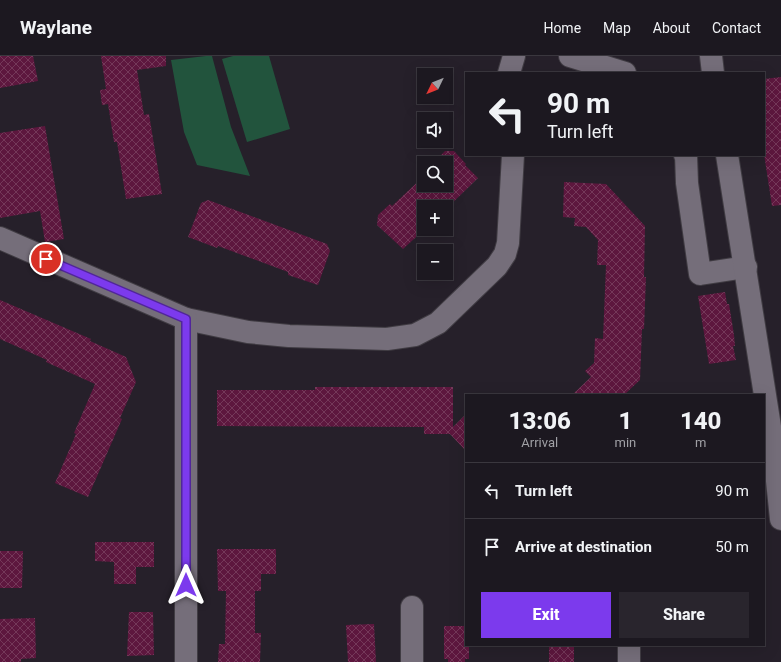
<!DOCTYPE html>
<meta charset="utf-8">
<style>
:root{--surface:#1c1820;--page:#29252d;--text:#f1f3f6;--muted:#a0a0a5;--line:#3a373e;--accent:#7c3aed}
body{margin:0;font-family:Roboto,sans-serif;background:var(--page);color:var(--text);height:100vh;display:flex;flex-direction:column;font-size:15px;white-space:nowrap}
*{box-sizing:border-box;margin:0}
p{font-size:13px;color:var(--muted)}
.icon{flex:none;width:22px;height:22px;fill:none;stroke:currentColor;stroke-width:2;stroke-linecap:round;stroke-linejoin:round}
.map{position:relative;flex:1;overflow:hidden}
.sheet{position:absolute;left:465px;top:338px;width:300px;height:252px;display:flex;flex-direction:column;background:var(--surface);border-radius:0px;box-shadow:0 4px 16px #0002,0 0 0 1px var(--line)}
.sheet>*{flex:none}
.guide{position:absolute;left:465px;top:16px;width:300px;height:84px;border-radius:0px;box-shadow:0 4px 16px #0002,0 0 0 1px var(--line);background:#1c1820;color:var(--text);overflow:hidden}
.needle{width:26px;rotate:227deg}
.fabs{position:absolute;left:417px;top:12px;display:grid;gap:8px}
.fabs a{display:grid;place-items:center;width:36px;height:36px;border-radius:0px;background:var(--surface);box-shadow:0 4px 16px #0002,0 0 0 1px var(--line);font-size:20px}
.pin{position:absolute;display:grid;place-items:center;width:34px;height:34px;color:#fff;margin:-17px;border:2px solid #fff;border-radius:50%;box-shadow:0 1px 4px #0007}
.me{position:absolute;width:44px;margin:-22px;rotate:0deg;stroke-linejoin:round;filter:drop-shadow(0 0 3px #0008)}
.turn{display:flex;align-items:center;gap:14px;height:84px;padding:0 16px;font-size:18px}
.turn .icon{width:52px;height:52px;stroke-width:2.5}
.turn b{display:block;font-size:28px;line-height:34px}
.eta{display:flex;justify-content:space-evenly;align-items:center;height:68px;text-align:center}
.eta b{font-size:24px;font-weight:800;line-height:28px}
.primary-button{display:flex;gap:8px;margin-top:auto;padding:8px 16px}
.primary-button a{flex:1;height:46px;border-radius:0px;background:var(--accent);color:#fff;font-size:16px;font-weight:800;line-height:46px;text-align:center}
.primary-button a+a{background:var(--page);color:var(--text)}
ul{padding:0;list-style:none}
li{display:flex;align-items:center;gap:12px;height:56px;padding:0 16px;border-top:1px solid var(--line)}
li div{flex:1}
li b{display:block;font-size:15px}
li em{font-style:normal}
header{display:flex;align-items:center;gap:24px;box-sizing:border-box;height:56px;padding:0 20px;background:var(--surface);border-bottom:1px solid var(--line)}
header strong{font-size:19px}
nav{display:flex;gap:22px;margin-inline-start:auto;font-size:14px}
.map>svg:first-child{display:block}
.green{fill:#22543d}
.building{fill:url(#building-cross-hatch)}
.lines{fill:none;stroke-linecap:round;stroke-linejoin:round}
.minor-casing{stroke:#403c43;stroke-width:24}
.minor{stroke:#756e7a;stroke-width:22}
.route-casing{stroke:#51269a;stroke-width:10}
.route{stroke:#7c3aed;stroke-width:7}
</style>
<header>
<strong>Waylane</strong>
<nav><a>Home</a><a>Map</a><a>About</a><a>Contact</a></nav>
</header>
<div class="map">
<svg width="781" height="606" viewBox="0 0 781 606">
<defs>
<pattern id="building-cross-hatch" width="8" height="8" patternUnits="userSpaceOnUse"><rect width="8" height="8" fill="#5d173e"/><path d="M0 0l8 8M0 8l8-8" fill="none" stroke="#743859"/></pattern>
</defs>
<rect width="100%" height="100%" fill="#26202a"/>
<!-- green -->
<g class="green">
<polygon points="206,0 212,0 231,71 250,120 197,109 184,76 171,4"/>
<polygon points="233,0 269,0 290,73 247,86 222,3"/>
</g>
<!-- building -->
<g class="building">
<polygon points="0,0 33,0 38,25 0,32"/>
<polygon points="101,0 166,0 166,10 137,14 144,59 149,58 162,138 126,143 117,86 114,86 108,48 102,49 100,34 106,33"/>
<polygon points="781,21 781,149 772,150 764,98 764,23"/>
<polygon points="45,70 64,183 45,186 40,155 0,162 0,77"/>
<polygon points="445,95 454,95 466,108 465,109 478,122 446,153 446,151 424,151 425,173 403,193 377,169 378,159 390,148 392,150 424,120 424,129 446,129 446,107 433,107"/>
<polygon points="564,126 606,128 645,170 644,221 646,221 644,273 642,273 640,324 624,339 572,339 591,321 585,315 594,307 595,282 603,283 606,209 597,209 598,184 586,171 574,170 575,162 563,161"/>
<polygon points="208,144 327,188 330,195 318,229 288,219 288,216 218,190 217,192 188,181 201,147"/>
<polygon points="725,236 727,248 729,248 734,279 735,290 733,290 736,304 709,308 698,240"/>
<polygon points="0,244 91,283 90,285 126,301 136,326 120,362 122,363 88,441 55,427 76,378 74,377 95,328 46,306 47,304 0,283"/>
<polygon points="315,331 453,331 453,371 466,358 466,395 450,378 424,378 424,371 217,370 217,334 315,334"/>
<polygon points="95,486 154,486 154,511 136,511 136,528 114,528 114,506 95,505"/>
<polygon points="217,493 276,493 276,518 261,518 261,535 255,535 255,577 261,577 260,606 218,606 219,588 225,588 226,535 218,535"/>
<polygon points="0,495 23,495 22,532 0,532"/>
<polygon points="129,556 153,556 154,599 127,600"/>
<polygon points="35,562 36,602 21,603 21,606 0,606 0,563"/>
<polygon points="374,568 376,606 348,606 346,569"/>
<polygon points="444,570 466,570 466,589 469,589 469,603 465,603 465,606 448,606 448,603 444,603"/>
<rect x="549" y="589" width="25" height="17"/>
</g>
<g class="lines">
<!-- minor casing -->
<g class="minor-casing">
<g id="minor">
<polyline points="570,0 625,17"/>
<polyline points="711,0 713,17"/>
<polyline points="509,17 514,0"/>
<polyline points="685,99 686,99 687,127 700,218 746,211"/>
<polyline points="727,99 774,396 781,463"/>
<polyline points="0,182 186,263 248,276 289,280 387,283 415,279 438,267 497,210 505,198 508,187 513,99"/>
<polyline points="186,606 186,263"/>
<polyline points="412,606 412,551"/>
<polyline points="629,606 629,589"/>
</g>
</g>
<!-- minor -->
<use href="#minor" class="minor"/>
</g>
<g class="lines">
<!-- route casing -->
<g class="route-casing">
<polyline id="route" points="46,203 186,263 186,529"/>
</g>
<!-- route -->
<use href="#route" class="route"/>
</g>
</svg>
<div class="fabs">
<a><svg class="needle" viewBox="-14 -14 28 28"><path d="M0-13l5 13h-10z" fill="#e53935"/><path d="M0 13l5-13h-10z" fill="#a0a0a5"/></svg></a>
<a><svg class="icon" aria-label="sound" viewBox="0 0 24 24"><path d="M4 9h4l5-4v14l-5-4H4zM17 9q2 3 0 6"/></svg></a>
<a><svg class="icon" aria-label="search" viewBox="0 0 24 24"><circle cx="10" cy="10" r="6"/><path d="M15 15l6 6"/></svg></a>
<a>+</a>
<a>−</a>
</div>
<div class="pin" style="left:46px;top:203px;background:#d93025"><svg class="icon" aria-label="arrive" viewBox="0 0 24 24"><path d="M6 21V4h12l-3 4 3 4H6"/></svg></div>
<svg class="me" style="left:186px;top:529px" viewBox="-20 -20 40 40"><path d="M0-17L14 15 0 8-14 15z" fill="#7c3aed" stroke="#fff" stroke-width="4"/></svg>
<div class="guide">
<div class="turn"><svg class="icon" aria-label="left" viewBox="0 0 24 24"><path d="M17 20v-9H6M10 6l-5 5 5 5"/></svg><div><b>90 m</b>Turn left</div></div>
</div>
<section class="sheet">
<div class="eta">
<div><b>13:06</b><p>Arrival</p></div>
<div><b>1</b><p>min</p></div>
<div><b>140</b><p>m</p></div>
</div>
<ul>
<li><svg class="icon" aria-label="left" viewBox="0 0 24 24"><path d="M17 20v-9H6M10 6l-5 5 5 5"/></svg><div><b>Turn left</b></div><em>90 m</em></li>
<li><svg class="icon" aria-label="arrive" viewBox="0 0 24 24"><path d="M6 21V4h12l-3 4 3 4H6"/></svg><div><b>Arrive at destination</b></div><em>50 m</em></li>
</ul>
<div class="primary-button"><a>Exit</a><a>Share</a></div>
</section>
</div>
